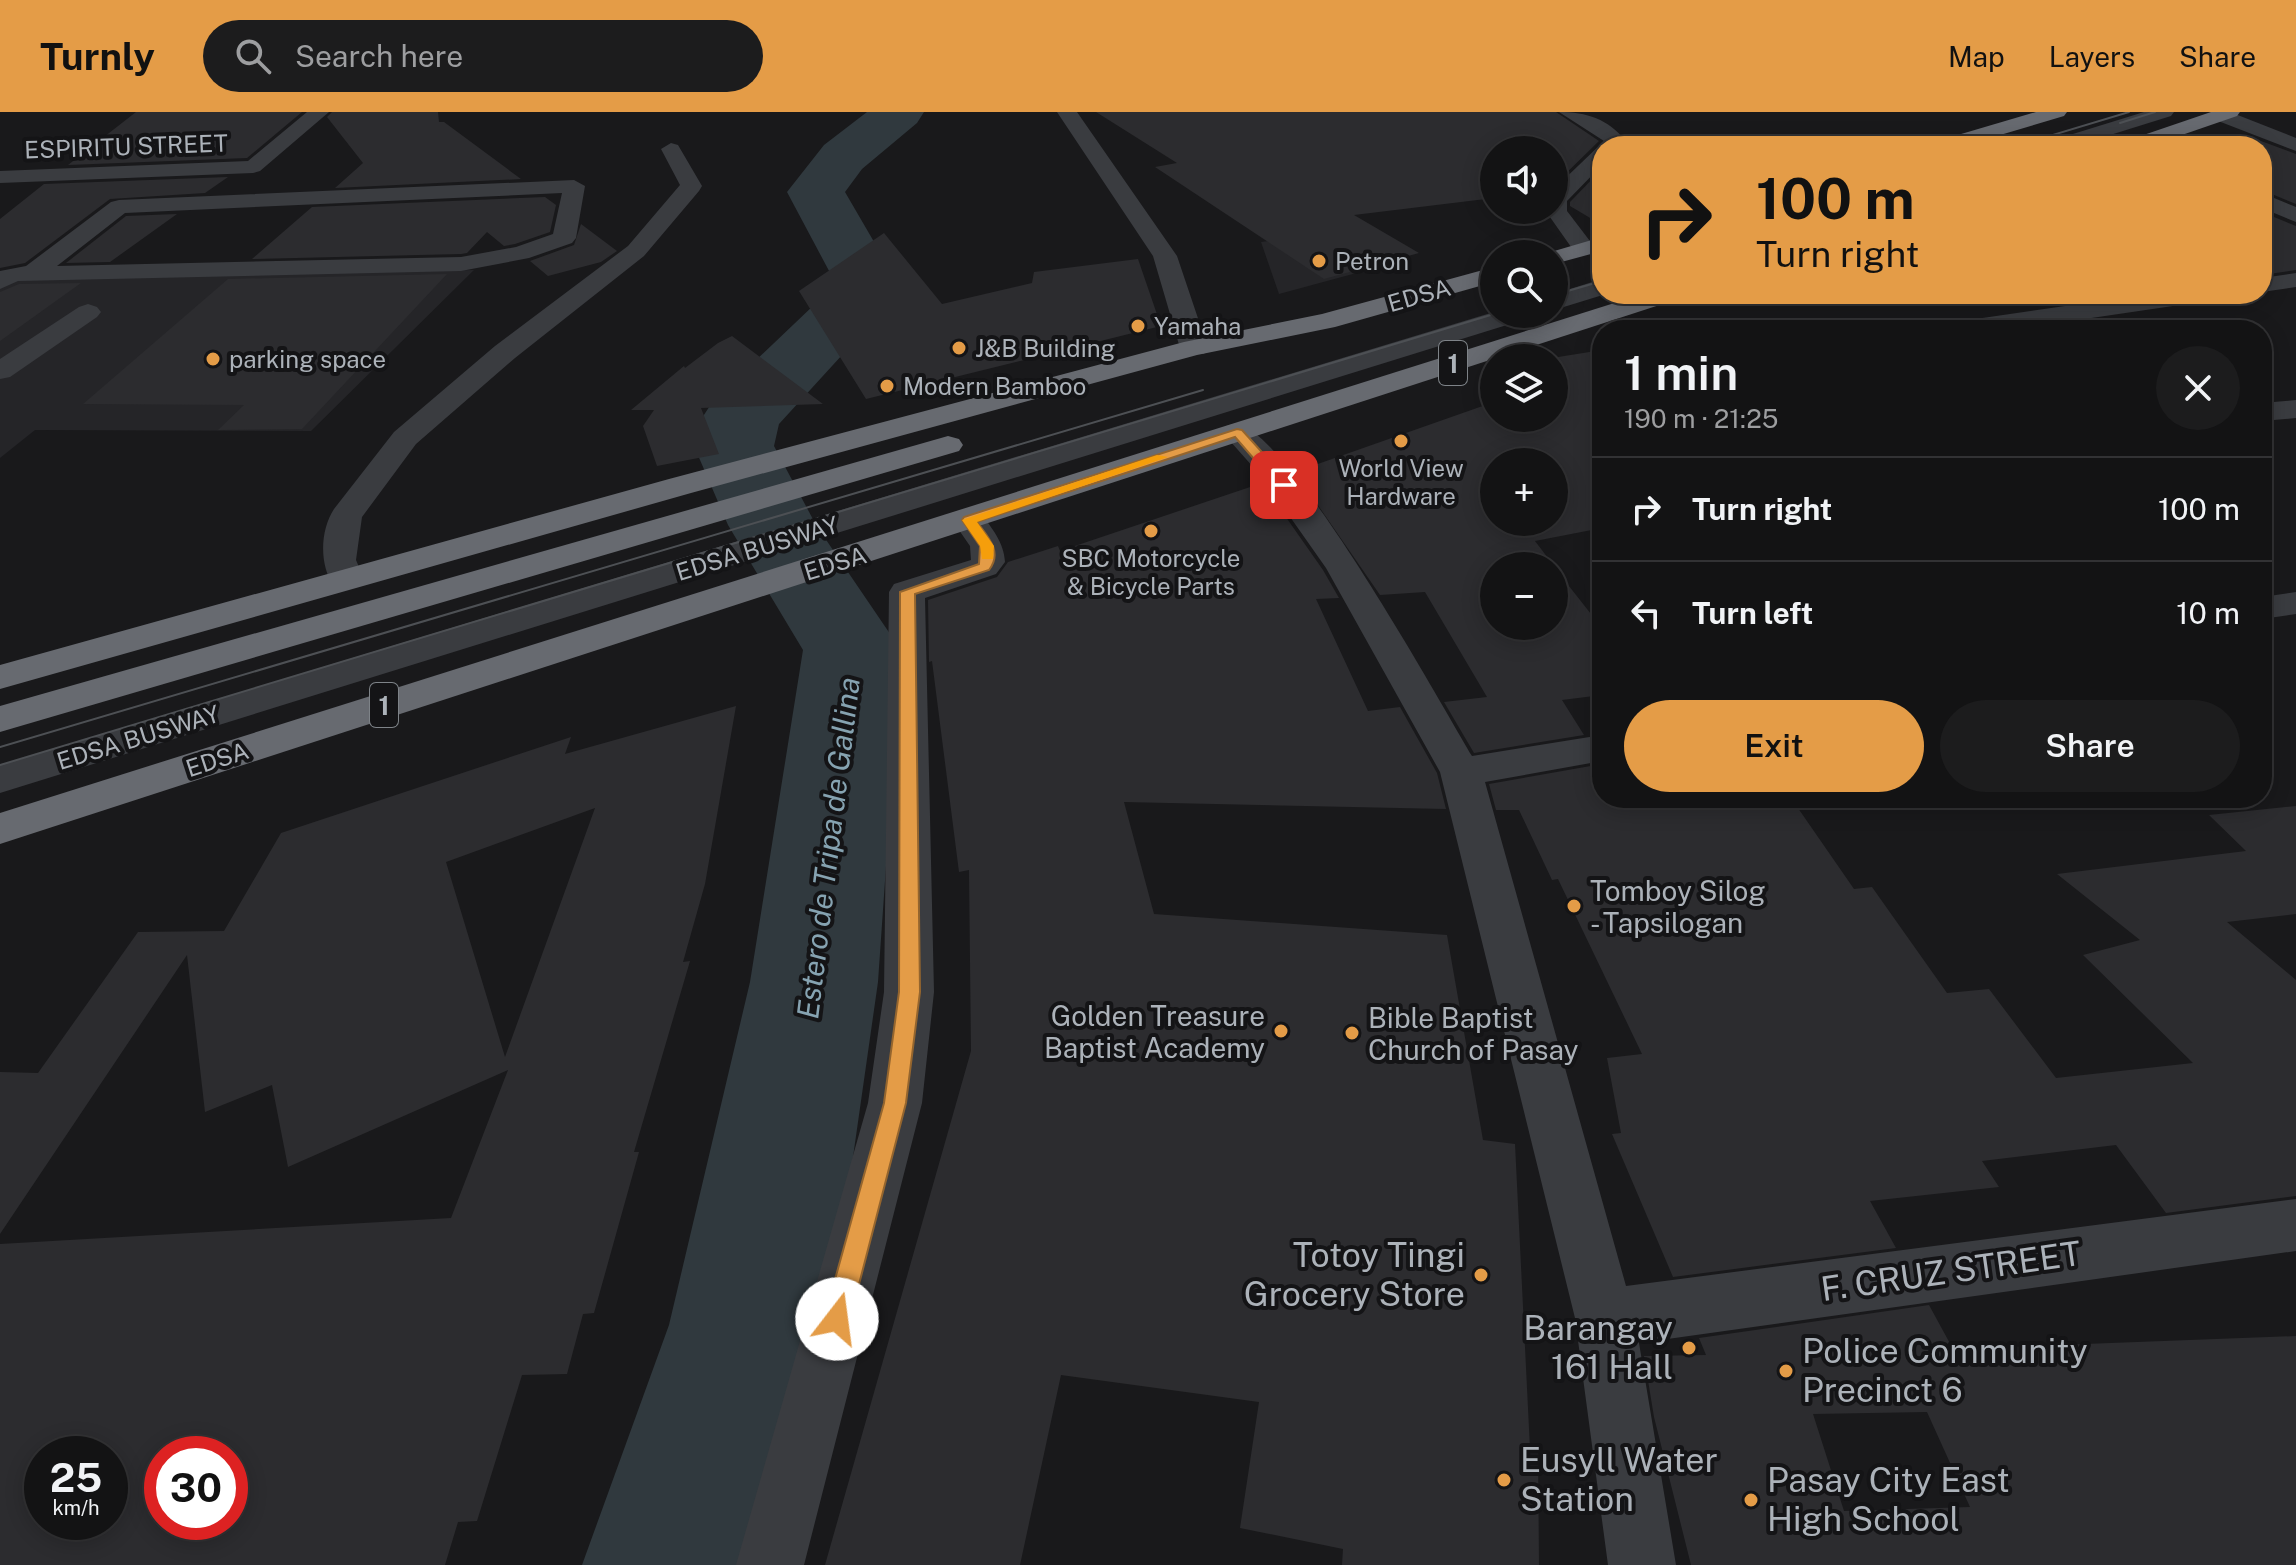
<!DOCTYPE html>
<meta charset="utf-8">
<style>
:root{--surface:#131314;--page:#1c1c1d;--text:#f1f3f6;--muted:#9d9ea0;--line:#323234;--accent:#e49c47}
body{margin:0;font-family:"Public Sans",sans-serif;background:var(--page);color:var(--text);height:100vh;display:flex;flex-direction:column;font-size:30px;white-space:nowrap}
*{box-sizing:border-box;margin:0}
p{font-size:26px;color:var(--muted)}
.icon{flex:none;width:44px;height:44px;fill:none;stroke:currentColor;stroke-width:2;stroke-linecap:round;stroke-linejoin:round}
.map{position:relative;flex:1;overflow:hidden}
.side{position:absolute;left:1592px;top:208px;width:680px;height:488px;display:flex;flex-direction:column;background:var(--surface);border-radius:32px;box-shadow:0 4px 20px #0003,0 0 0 2px var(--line)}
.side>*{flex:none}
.top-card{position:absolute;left:1592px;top:24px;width:680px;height:168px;border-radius:32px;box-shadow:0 4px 20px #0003,0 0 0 2px var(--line);background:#e49c47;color:#111;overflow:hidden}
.controls{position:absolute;left:1480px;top:24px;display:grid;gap:16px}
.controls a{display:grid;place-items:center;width:88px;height:88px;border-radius:50%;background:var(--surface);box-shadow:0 4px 20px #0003,0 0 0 2px var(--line);font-size:40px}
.speed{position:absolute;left:24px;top:1324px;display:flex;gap:16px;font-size:40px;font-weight:700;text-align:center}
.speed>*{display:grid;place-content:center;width:104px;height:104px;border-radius:50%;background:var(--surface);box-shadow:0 4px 20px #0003,0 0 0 2px var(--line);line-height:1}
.speed small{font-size:20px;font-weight:400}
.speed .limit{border:12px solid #d22;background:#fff;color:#111}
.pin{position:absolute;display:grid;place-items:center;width:68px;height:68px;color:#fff;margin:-34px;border-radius:16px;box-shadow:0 4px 12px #0006}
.me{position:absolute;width:88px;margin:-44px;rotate:15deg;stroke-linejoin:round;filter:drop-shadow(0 0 6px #0008)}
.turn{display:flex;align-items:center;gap:28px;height:168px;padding:0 32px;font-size:36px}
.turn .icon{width:104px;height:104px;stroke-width:2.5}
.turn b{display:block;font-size:56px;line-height:68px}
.round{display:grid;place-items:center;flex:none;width:84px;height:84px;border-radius:42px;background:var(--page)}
.headline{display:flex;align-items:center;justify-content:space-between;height:136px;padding:0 32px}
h1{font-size:48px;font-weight:600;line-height:60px}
.button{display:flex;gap:16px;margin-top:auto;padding:16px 32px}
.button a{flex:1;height:92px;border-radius:48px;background:var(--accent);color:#111;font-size:32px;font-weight:600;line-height:92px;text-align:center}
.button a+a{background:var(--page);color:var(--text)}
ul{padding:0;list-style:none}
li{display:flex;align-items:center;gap:24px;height:104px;padding:0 32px;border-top:2px solid var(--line)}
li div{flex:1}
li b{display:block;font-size:30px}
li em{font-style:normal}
header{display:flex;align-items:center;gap:48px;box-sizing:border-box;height:112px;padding:0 40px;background:var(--accent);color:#111}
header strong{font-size:38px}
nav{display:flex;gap:44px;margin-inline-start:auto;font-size:28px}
.search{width:560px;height:72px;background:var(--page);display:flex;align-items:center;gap:20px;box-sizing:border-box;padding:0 28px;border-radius:44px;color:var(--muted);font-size:30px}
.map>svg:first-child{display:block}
.built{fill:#252528}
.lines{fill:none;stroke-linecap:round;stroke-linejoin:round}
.river{fill:#30393e;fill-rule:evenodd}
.building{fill:#2c2c2f;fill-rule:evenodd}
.minor{fill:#3a3c40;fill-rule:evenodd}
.highway{fill:#676a70;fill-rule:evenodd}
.tram{stroke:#4d5054;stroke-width:2}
.route{fill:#e49c47;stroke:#94652e;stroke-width:2}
.slow{fill:#f59e0b}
.poi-dot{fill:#e49c47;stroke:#141416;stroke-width:3}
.labels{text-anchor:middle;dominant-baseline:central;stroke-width:8;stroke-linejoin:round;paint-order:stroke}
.far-street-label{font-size:24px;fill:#acb2b9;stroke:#141416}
.far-poi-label{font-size:24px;fill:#acb2b9;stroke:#141416;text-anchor:start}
.shield{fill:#141416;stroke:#7e8388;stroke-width:2}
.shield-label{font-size:26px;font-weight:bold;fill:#acb2b9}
.poi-label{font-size:28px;fill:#acb2b9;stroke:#141416;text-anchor:start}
.water-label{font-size:30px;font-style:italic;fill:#86a3b1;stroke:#141416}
.near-poi-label{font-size:34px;fill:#acb2b9;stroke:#141416;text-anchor:start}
.near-street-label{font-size:34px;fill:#acb2b9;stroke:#141416}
</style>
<header>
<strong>Turnly</strong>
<div class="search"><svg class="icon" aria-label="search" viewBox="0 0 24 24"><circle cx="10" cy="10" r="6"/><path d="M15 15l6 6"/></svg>Search here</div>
<nav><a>Map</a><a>Layers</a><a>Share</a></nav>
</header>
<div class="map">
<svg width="2296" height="1453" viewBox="0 0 2296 1453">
<rect width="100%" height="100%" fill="#19191b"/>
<!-- built -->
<g class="built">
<polygon points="1329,120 1386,153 1279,182 1261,130"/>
<polygon points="474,158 311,319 35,318 0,346 0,175 14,166"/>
</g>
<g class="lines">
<!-- river -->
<polygon class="river" points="867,0 924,0 917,11 862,57 845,80 884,147 907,172 779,312 774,334 816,413 901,538 878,870 829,1213 764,1453 582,1453 669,1213 750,870 803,538 728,413 694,334 702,306 713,289 836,172 787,80 824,33"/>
</g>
<!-- building -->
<g class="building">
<polygon points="136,0 302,0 247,46 68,53"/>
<polygon points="332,0 438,0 439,10 444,10 521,67 335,76 363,51 327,5"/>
<polygon points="1096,0 1556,0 1599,29 1554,73 1554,38 1494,38 1494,86 1354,103 1419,141 1324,167 1155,55 1177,51"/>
<polygon points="2261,29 2296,42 2296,92 2262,78 2262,34 2248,34"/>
<polygon points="1602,57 1602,113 1570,94 1570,90"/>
<polygon points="228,65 205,81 110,87 25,151 0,156 0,107 44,72"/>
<polygon points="545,85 556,93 550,120 515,132 504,134 487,120 467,141 461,142 252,147 312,95"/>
<polygon points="2262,100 2296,114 2296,158 2262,163"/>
<polygon points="177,102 110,150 66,151 126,104"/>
<polygon points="581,112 617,139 601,150 548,164 530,149 574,133"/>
<polygon points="884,121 942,192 1032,171 1034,160 1138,147 1161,214 866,287 799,179"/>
<polygon points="447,162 302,317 218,318 244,293 83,292 228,167"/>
<polygon points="81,171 0,229 0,180 19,172"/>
<polygon points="732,224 823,292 701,296 719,342 657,354 643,314 654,298 631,298 684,254 685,256 718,231"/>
<path d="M1602 238V416L1535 429 1554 454H1494V514H1554V455L1602 516V583L1562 588 1584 623 1474 641 1444 590 1487 585 1425 480 1380 483 1295 360 1494 290V306H1554L1552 246ZM1494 350H1554V410H1494Z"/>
<polygon points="1262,371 1323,458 1339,486 1316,487 1368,599 1400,595 1437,661 1446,697 1124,690 1154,802 1447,823 1483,1028 1515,1032 1530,1337 1538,1339 1539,1453 1342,1453 1343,1437 1240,1416 1259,1290 1061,1263 1020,1453 825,1453 971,939 969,758 959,760 932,549 929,550 928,488 997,465 1008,450 1058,434 1060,439"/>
<path d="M736 594 705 772 683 850 690 849 634 1040H639L594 1201 583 1202 567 1262 522 1263 477 1409 458 1410 445 1453H0V1132L451 1106 508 958 288 1055 272 973 205 1000 187 843 0 1122V960L38 961 138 820 224 819 281 721 571 625 565 642ZM595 696 505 945 446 750ZM42 1342H110V1410H42ZM162 1342H230V1410H162Z"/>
<polygon points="1602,652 1602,686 1625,686 1627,690 1669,686 1791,686 1854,777 1872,775 1947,881 1989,877 2056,966 2193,951 2083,843 2140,828 2057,762 2246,739 2209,703 2296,694 2296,802 2227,810 2296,868 2296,1084 2166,1101 2116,1033 1982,1049 1999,1075 1870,1089 1896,1136 1673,1165 1612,1022 1621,1021 1607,946 1642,942 1558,767 1552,768 1519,698 1496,698 1489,672"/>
<path d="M1929 1193 1953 1237 2296 1224V1453H1691L1654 1305 1644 1244 1706 1243 1699 1226ZM1927 1300 1970 1395 1844 1399 1813 1302Z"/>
</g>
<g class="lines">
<!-- minor -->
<g class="minor">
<polygon points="307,0 329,0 260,59 253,61 0,71 0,59 248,49"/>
<polygon points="1057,0 1077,0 1177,144 1208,236 1204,242 1184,242 1180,236 1153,144"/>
<path d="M1559 0C1587 0 1608 7 1626 29L1622 34H1602V53L1567 89V99L1596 137 1592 142H1576L1545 98H1554V77L1604 29Z"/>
<polygon points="2144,0 2174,0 2171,4 2075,34 2044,34 2047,30"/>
<polygon points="2212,0 2230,0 2296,26 2296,39 2213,7"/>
<path d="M671 31 678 33 702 74 699 79 644 144 515 246 416 332 362 405 356 448 364 467 358 474 346 478 334 474C319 454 320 418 334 397L394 320 495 234 628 134 680 73 661 37Z"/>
<path d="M574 68 585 74 576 126 572 131 529 146 461 159 18 169 0 177V159L26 154 111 90 119 88ZM562 81 553 122 516 135 461 145 57 154 125 101Z"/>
<polygon points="2262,81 2296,95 2296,110 2262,96"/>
<polygon points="2296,161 2296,175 2262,180 2262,166"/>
<polygon points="1602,167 1602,182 1606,182 1554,198 1554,182"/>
<polygon points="2148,182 2213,182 2209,187 2200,190 2009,218 1942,218 1946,212 1955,210"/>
<polygon points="88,192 97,195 101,200 97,205 10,265 0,267 0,247 79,195"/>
<polygon points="1494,200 1527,202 1523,208 0,681 0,653"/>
<polygon points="2296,288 2296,306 2262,309 2262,291"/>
<path d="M1237 311C1293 325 1437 585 1472 644L1602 623V649L1485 670 1626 1174 2296 1087V1139L1639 1231 1676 1453H1608L1575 1206 1440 660 1326 456 1262 365 1222 320 1226 314Z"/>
<path d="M969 398 981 401C992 417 1004 430 1005 450L996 462 925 486 934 880 922 991 804 1453H736L868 991 884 880 889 480 894 472 971 448 970 434 952 408 957 401Z"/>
<polygon points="2296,480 2296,502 2262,507 2262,485"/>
</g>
<!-- highway -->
<g class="highway">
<polygon points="2036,0 2067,0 2064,4 1963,34 1931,34 1934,30"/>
<polygon points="2211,0 2240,0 2237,4 2150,34 2120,34 2123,30"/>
<polygon points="1602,125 1602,139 1554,152 1554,142 1544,142"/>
<polygon points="1494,155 1494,170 1335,215 1197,243 691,381 0,577 0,553 669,367 1184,230 1322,202"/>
<polygon points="1643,182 1682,182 1678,187 0,732 0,701"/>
<polygon points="948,324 959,327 963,333 959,339 0,620 0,594"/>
</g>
<!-- tram -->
<g class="tram">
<polyline points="2120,11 2155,0"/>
<polyline points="2016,34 2129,0"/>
<polyline points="1554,183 1602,169"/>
<polyline points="0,635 1203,278"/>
<polyline points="0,653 1494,202"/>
</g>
</g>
<!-- route -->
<path class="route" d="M1237 317 1242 318 1289 370V376H1279L1235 325 977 410C988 425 1003 440 989 458L915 482 920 880 906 991 850 1207 846 1215 837 1219 828 1215 824 1207 884 991 899 880 900 480 979 452 980 434 962 408 964 405Z"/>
<!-- slow -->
<polygon class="slow" points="1157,343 1168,345 977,410 994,434 993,447 982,447 980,434 962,408"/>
<!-- markers -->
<g class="poi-dot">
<circle cx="1319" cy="149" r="8"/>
<circle cx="1138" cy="214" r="8"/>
<circle cx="959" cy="236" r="8"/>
<circle cx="213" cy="247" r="8"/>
<circle cx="887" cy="274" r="8"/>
<circle cx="1401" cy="329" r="8"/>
<circle cx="1151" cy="419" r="8"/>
<circle cx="1574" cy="794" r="8"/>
<circle cx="1281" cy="919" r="8"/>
<circle cx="1352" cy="921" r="8"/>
<circle cx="1481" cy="1163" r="8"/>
<circle cx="1689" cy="1236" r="8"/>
<circle cx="1786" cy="1259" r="8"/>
<circle cx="1504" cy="1368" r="8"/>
<circle cx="1751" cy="1388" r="8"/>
</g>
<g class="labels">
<!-- far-street labels -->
<g class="far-street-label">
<text transform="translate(126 34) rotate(-2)">ESPIRITU STREET</text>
<text transform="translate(1419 183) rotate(-16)">EDSA</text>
<text transform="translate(757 436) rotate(-17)">EDSA BUSWAY</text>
<text transform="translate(835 451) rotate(-17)">EDSA</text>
<text transform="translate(138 625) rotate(-17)">EDSA BUSWAY</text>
<text transform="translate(217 647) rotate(-18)">EDSA</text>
</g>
<!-- far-poi labels -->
<g class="far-poi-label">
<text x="1335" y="149">Petron</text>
<text x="1154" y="214">Yamaha</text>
<text x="975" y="236">J&amp;B Building</text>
<text x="229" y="247">parking space</text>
<text x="903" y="274">Modern Bamboo</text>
<text x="1401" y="356" text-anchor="middle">World View<tspan x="1401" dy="28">Hardware</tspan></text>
<text x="1151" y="446" text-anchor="middle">SBC Motorcycle<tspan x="1151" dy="28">&amp; Bicycle Parts</tspan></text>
</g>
<!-- shield labels -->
<g class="shield">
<rect x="1439" y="229" width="28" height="44" rx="6"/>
<rect x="370" y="571" width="28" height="44" rx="6"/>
</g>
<g class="shield-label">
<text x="1453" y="251">1</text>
<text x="384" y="593">1</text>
</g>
<!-- poi labels -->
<g class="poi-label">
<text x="1590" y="778">Tomboy Silog<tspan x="1590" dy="32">- Tapsilogan</tspan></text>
<text x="1265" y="903" text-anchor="end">Golden Treasure<tspan x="1265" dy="32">Baptist Academy</tspan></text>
<text x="1368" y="905">Bible Baptist<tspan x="1368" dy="32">Church of Pasay</tspan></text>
</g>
<!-- water labels -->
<g class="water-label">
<text transform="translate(828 736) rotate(-83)">Estero de Tripa de Gallina</text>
</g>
<!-- near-poi labels -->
<g class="near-poi-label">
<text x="1465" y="1143" text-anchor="end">Totoy Tingi<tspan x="1465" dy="39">Grocery Store</tspan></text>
<text x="1673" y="1216" text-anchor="end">Barangay<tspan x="1673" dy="39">161 Hall</tspan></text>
<text x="1802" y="1239">Police Community<tspan x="1802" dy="39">Precinct 6</tspan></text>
<text x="1520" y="1348">Eusyll Water<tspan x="1520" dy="39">Station</tspan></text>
<text x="1767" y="1368">Pasay City East<tspan x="1767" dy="39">High School</tspan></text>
</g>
<!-- near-street labels -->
<g class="near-street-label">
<text transform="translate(1951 1159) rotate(-8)">F. CRUZ STREET</text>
</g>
</g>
</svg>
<div class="controls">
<a><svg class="icon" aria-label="sound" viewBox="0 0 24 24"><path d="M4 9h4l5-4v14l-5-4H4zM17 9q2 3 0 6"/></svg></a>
<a><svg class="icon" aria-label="search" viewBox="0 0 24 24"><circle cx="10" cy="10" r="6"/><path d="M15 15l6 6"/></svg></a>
<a><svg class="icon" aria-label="layers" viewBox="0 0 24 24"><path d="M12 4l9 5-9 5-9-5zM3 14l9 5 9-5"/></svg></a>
<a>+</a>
<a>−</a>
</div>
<div class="speed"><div>25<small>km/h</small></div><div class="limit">30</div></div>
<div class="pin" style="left:1284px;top:373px;background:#d93025"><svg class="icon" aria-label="arrive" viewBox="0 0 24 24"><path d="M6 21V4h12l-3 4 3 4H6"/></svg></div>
<svg class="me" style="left:837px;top:1207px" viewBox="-20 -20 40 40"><circle r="19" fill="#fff"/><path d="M0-13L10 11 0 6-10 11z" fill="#e49c47"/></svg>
<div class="top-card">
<div class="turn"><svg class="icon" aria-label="right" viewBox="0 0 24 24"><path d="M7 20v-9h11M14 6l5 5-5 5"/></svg><div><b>100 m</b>Turn right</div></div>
</div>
<section class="side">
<div class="headline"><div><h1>1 min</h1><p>190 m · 21:25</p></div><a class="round"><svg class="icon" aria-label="close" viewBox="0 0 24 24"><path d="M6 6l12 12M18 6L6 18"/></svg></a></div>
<ul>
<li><svg class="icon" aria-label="right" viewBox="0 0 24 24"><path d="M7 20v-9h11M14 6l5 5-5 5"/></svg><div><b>Turn right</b></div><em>100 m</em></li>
<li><svg class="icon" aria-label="left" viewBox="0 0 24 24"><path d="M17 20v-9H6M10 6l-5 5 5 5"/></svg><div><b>Turn left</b></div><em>10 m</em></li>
</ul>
<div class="button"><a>Exit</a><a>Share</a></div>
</section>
</div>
